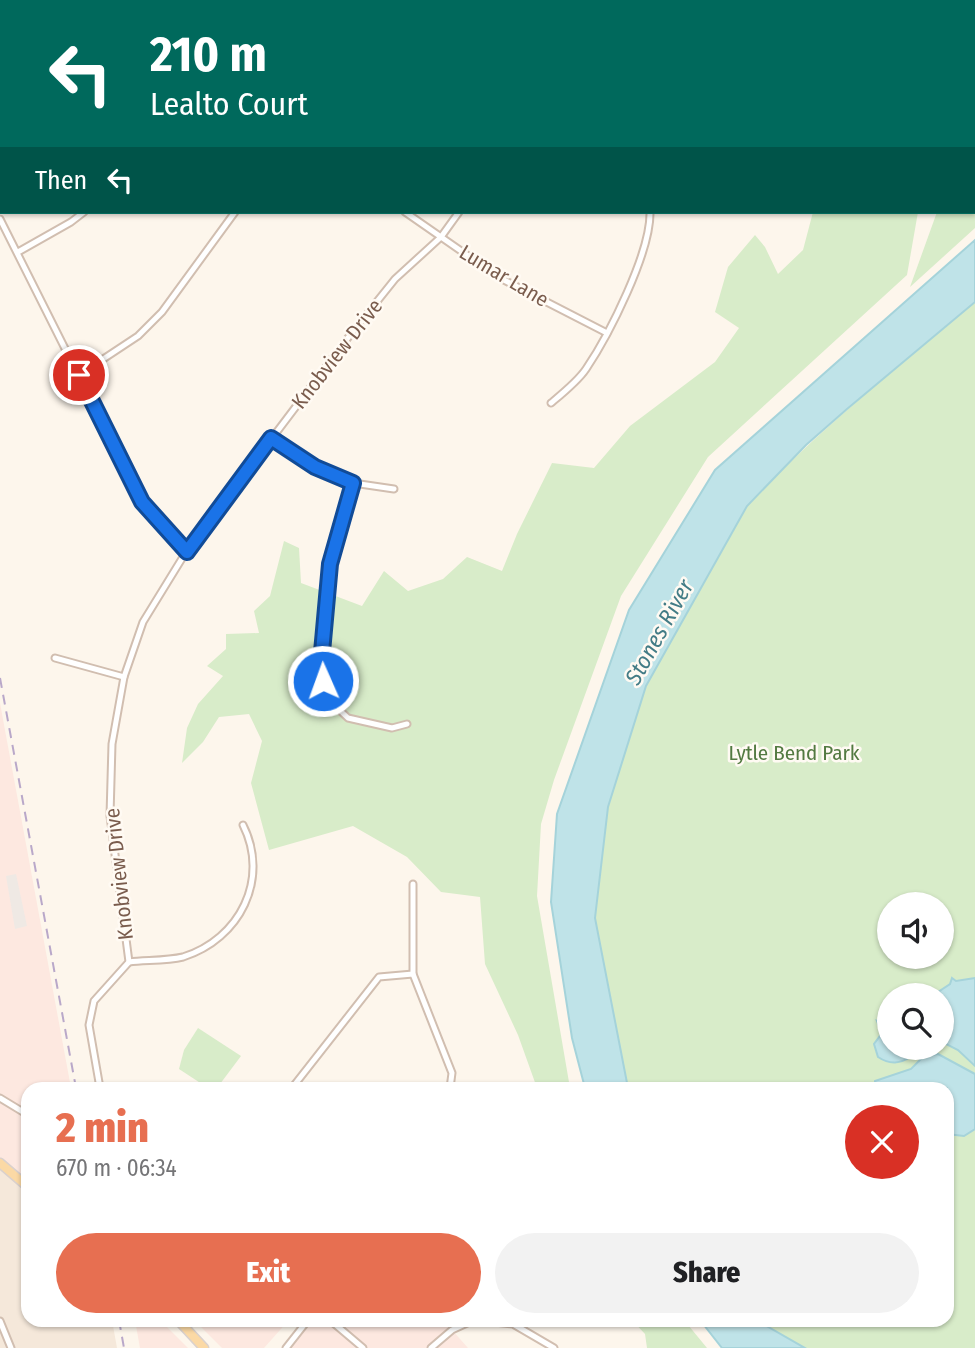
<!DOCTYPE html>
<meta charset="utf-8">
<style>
:root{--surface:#fff;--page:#f2f2f2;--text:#202124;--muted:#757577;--accent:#e76f51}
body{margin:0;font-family:"Fira Sans Condensed",sans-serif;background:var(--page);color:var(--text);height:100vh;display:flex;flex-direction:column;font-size:26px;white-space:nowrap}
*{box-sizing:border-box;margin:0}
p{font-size:23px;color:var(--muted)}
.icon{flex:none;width:38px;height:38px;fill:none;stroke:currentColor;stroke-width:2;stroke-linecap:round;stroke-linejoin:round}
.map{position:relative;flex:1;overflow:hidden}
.details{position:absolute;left:21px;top:1082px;width:933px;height:245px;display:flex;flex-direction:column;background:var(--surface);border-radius:21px;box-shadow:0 2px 5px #0004}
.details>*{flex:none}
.top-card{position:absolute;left:0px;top:0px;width:976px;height:214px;box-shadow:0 2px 5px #0004;background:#00695c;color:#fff;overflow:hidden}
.buttons{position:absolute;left:877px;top:892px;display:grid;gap:14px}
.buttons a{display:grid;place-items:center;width:77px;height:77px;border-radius:50%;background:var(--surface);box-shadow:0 2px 5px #0004;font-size:35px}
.pin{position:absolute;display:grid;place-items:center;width:60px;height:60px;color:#fff;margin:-30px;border:4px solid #fff;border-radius:50%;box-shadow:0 2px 7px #0007}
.me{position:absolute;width:77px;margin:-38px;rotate:358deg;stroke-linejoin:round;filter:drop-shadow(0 0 5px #0008)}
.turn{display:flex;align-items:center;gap:24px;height:147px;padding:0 35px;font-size:32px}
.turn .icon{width:91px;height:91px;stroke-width:2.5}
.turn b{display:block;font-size:49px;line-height:60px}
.then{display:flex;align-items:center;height:66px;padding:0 35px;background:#0003;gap:14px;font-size:26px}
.round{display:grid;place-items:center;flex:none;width:74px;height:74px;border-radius:37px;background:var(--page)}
.overview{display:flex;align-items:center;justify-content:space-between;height:119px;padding:0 35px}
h1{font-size:42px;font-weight:800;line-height:52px;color:var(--accent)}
.cta{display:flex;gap:14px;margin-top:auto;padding:14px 35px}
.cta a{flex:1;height:80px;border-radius:42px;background:var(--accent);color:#fff;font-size:28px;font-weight:800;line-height:80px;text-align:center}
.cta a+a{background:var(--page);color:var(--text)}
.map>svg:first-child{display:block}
.residential{fill:#f5e8da}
.commercial{fill:#fde8e0}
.industrial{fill:#efe9e4}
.green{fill:#d8ecc9;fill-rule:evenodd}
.water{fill:#bfe3e8;stroke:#a5d3da;stroke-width:2}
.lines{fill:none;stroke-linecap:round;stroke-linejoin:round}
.minor-casing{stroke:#d1beb0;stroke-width:9}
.primary-casing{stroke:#dad1cd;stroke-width:11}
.minor{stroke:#fff;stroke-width:5}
.primary{stroke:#fbd9a5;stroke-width:8}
.rail{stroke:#b9a8c9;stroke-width:2;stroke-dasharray:10 7;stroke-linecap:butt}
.route-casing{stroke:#114b97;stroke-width:18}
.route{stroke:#1a73e8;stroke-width:12}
.labels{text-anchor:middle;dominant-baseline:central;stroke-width:5;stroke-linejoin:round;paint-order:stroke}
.street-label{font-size:21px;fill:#7a5c4d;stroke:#fffaf3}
.park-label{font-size:21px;fill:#537a41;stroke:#fffaf3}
.water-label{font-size:23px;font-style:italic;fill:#437c86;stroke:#fffaf3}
</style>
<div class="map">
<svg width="975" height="1348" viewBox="0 0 975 1348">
<rect width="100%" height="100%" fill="#fdf6ec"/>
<!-- residential -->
<polygon class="residential" points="0,1163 28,1187 28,1320 112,1320 117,1348 0,1348"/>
<!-- commercial -->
<g class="commercial">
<polygon points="0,703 71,1088 28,1088 28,1187 0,1163"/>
<polygon points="135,1320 160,1320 188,1348 140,1348"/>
<polygon points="194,1320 289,1320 264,1348 222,1348"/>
<polygon points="308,1320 330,1320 335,1323 338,1320 462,1320 464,1324 452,1330 468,1348 286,1348"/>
</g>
<!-- industrial -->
<polygon class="industrial" points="16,874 27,926 15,929 6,876"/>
<!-- green -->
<g class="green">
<polygon points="975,105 975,228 910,287 937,212 975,212"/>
<polygon points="813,212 918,212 907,275 708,457 621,596 554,780 541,824 537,896 570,1088 537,1088 518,1035 485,964 480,897 441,892 407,857 353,826 269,850 251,783 262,741 249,714 219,717 203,742 182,763 187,728 198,704 223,676 207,666 226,649 226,634 259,633 254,611 270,596 284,541 299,548 301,583 362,606 384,571 408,591 443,579 467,557 502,571 517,534 552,463 594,468 630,426 715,362 739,328 715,312 728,267 755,235 765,247 778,274 803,250"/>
<path d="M975 302V1348H729L706 1320H947V1088H598L571 953 640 658 747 506C817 431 896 368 975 302ZM889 905H942V957H889ZM889 996H942V1048H889Z"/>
<polygon points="198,1028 241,1056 217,1088 208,1088 179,1069 184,1050"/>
<polygon points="632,1320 684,1320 707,1348 647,1348 645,1334"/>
</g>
<!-- water -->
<g class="water">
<polygon points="975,240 975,302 847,409 806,445 747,506 646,686 608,807 595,918 628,1088 585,1088 572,1038 551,902 557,814 629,610 715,470"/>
<polygon points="952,978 956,981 975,978 975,1066 958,1050 942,1042 942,996 932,996 950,984"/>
<path d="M877 1021 889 1027V1048H913L912 1056C900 1064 890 1065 878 1057L874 1044 882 1033Z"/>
<polygon points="938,1054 975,1074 975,1129 964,1136 947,1134 947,1088 875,1088 875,1081 911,1069 924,1056"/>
<polygon points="700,1320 756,1320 805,1348 722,1348"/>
</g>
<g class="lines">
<!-- minor casing -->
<g class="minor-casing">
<g id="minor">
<polyline points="104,0 106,2"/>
<polyline points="575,0 576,2"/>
<polyline points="61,2 62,0"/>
<polyline points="390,2 391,0"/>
<polyline points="743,2 745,0"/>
<polyline points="0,89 2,86"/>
<polyline points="405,212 500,278 607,333"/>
<polyline points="0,219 142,502 186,552"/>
<polyline points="18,252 71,222 84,212"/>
<polyline points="79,375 138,336 162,312 235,212"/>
<path d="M551 403C563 393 578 381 586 369 609 335 651 252 650 212"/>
<polyline points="271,438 315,467 353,483 394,489"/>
<polyline points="353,483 330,564 321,663 323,681 333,704 348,718 392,728 407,724"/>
<polyline points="55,658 124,677"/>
<polyline points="413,884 413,974 452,1073 450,1088"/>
<path d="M129 962C146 960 166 961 183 957 240 939 270 879 243 825"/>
<polyline points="100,1088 89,1025 94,1001 129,962 110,816 112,744 124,677 143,622 186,552 347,339 395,279 441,237 459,212"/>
<polyline points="292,1088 379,977 413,974"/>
<polyline points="0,1098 28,1115"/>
<polyline points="330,1320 363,1348"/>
<polyline points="475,1320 513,1324 554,1348"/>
<polyline points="0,1321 11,1348"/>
<polyline points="286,1348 308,1320"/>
<polyline points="431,1348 452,1330 474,1320"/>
</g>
</g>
<!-- primary casing -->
<g class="primary-casing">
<g id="primary">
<polyline points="0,1163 28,1187"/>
<polyline points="178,1320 204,1348"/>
</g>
</g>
<!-- minor -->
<use href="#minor" class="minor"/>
<!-- primary -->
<use href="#primary" class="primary"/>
<!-- rail -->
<g class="rail">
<polyline points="0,678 76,1088"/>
<polyline points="119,1320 124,1348"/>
</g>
</g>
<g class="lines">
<!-- route casing -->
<g class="route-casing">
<polyline id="route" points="79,375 142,502 187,552 271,438 315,467 353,483 330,564 321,663 323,681"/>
</g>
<!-- route -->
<use href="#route" class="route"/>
</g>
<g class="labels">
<!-- street labels -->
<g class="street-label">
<text transform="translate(504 276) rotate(31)">Lumar Lane</text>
<text transform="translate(337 354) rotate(-52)">Knobview Drive</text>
<text transform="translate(119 874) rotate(-96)">Knobview Drive</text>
</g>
<!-- park labels -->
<g class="park-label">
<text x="794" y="753">Lytle Bend Park</text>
</g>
<!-- water labels -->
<g class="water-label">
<text transform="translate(659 632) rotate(-61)">Stones River</text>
</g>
</g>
</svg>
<div class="buttons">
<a><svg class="icon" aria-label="sound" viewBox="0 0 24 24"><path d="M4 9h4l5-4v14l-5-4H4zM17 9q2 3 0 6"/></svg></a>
<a><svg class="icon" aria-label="search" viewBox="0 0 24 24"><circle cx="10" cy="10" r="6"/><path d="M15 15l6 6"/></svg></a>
</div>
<div class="pin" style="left:79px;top:375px;background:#d93025"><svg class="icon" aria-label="arrive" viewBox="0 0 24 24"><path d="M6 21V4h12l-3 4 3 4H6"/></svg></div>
<svg class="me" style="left:323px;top:681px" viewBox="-20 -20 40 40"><circle r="17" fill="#1a73e8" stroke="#fff" stroke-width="3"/><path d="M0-11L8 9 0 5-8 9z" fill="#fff"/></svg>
<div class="top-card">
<div class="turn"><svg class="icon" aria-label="left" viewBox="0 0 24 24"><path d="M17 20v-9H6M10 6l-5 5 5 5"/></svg><div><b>210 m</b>Lealto Court</div></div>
<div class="then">Then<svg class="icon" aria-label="left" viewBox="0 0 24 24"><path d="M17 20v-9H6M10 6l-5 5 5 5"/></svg></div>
</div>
<section class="details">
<div class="overview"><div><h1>2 min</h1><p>670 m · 06:34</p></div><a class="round" style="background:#d93025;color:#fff"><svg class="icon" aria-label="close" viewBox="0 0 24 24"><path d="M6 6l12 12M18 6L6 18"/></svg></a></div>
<div class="cta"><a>Exit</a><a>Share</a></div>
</section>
</div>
